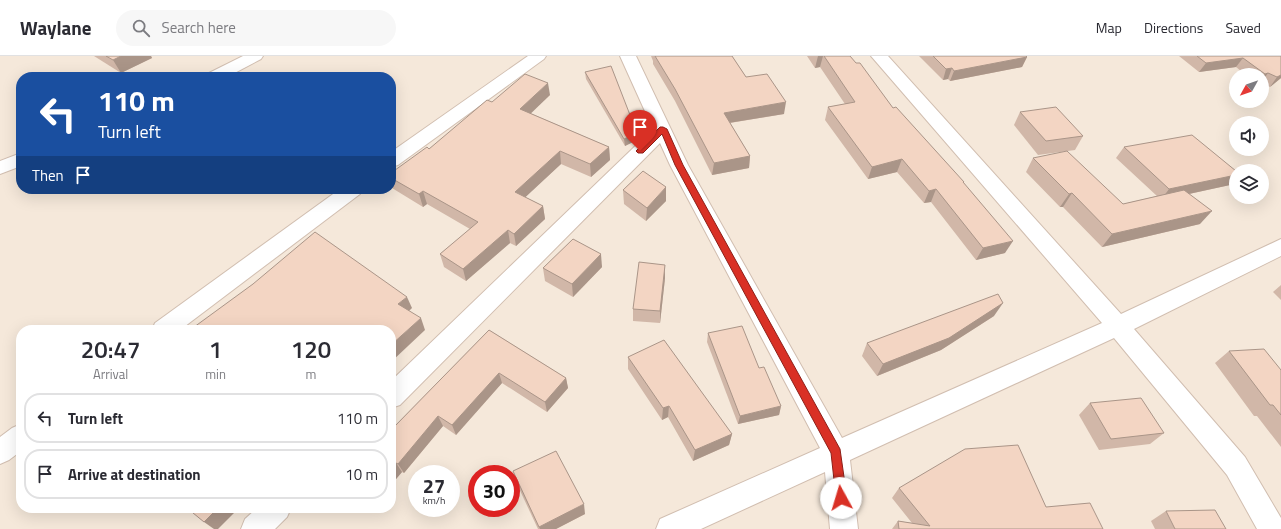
<!DOCTYPE html>
<style>
:root{--surface:#fff;--page:#f7f7f7;--text:#2b2b33;--muted:#7c7c81;--line:#e1e1e2}
body{margin:0;font-family:"Titillium Web",sans-serif;background:var(--page);color:var(--text);height:100vh;display:flex;flex-direction:column;font-size:15px;white-space:nowrap}
*{box-sizing:border-box;margin:0}
p{font-size:13px;color:var(--muted)}
.icon{flex:none;width:22px;height:22px;fill:none;stroke:currentColor;stroke-width:2;stroke-linecap:round;stroke-linejoin:round}
.map{position:relative;flex:1;overflow:hidden}
.sheet{position:absolute;left:16px;top:269px;width:380px;height:188px;display:flex;flex-direction:column;background:var(--surface);border-radius:16px;box-shadow:0 4px 16px #0002}
.sheet>*{flex:none}
.guide{position:absolute;left:16px;top:16px;width:380px;height:122px;border-radius:16px;box-shadow:0 4px 16px #0002;background:#1a4fa0;color:#fff;overflow:hidden}
.needle{width:26px;rotate:230deg}
.fabs{position:absolute;left:1229px;top:12px;display:grid;gap:8px}
.fabs a{display:grid;place-items:center;width:40px;height:40px;border-radius:50%;background:var(--surface);box-shadow:0 4px 16px #0002;font-size:20px}
.speed{position:absolute;left:408px;top:409px;display:flex;gap:8px;font-size:20px;font-weight:700;text-align:center}
.speed>*{display:grid;place-content:center;width:52px;height:52px;border-radius:50%;background:var(--surface);box-shadow:0 4px 16px #0002;line-height:1}
.speed small{font-size:10px;font-weight:400}
.speed .limit{border:6px solid #d22;background:#fff;color:#111}
.pin{position:absolute;display:grid;place-items:center;width:34px;height:34px;color:#fff;margin:-41px -17px;border-radius:50% 50% 50% 0;rotate:-45deg;box-shadow:0 0 4px #0007}
.pin .icon{rotate:45deg}
.me{position:absolute;width:44px;margin:-22px;rotate:354deg;stroke-linejoin:round;filter:drop-shadow(0 0 3px #0008)}
.turn{display:flex;align-items:center;gap:14px;height:84px;padding:0 16px;font-size:18px}
.turn .icon{width:52px;height:52px;stroke-width:2.5}
.turn b{display:block;font-size:28px;line-height:34px}
.then{display:flex;align-items:center;height:38px;padding:0 16px;background:#0003;gap:8px;font-size:15px}
.eta{display:flex;justify-content:space-evenly;align-items:center;height:68px;text-align:center}
.eta b{font-size:24px;font-weight:600;line-height:28px}
ul{padding:0;list-style:none}
li{display:flex;align-items:center;gap:12px;height:50px;margin:0 8px 6px;padding:0 8px;border:2px solid var(--line);border-radius:16px}
li div{flex:1}
li b{display:block;font-size:15px}
li em{font-style:normal}
header{display:flex;align-items:center;gap:24px;box-sizing:border-box;height:56px;padding:0 20px;background:var(--surface);border-bottom:1px solid var(--line)}
header strong{font-size:19px}
nav{display:flex;gap:22px;margin-inline-start:auto;font-size:14px}
.search{width:280px;height:36px;background:var(--page);display:flex;align-items:center;gap:10px;box-sizing:border-box;padding:0 14px;border-radius:22px;color:var(--muted);font-size:15px}
.map>svg:first-child{display:block}
.residential{fill:#f5e8da;fill-rule:evenodd}
.lines{fill:none;stroke-linecap:round;stroke-linejoin:round}
.minor-casing{stroke:#d1beb0;stroke-width:2}
.minor{fill:#fff;fill-rule:evenodd}
.wall{fill:#d1b7a8}
.shaded-wall{fill:#aa9588}
.building{fill:#f3d5c3;stroke:#aa9588}
.route{fill:#d93025;stroke:#8d1f18}
</style>
<header>
<strong>Waylane</strong>
<div class="search"><svg class="icon" aria-label="search" viewBox="0 0 24 24"><circle cx="10" cy="10" r="6"/><path d="M15 15l6 6"/></svg>Search here</div>
<nav><a>Map</a><a>Directions</a><a>Saved</a></nav>
</header>
<div class="map">
<svg width="1281" height="473" viewBox="0 0 1281 473">
<rect width="100%" height="100%" fill="#fdf6ec"/>
<!-- residential -->
<path class="residential" d="M0 0H1281V473H0ZM1236 19H1262V45H1236ZM21 21H391V133H21ZM1236 67H1262V93H1236ZM1236 115H1262V141H1236ZM21 274H391V452H21ZM417 418H451V452H417ZM477 418H511V452H477Z"/>
<g class="lines">
<!-- minor casing -->
<g class="minor-casing">
<g id="minor">
<polygon points="243,0 263,0 261,3 227,21 207,21 209,17"/>
<polygon points="528,0 546,0 544,3 398,109 391,111 391,96"/>
<polygon points="620,0 636,0 688,109 842,382 1102,267 871,0 888,0 1121,258 1281,183 1281,200 1134,273 1245,401 1281,462 1281,473 1257,473 1227,419 1114,282 850,404 858,473 830,473 825,416 701,473 656,473 660,463 820,392 670,109 660,87 400,349 391,352 391,325 653,73"/>
<polygon points="21,97 21,110 0,118 0,105"/>
<polygon points="340,133 363,133 360,138 180,274 152,274 155,267"/>
<polygon points="21,368 21,395 9,404 0,408 0,381 12,372"/>
<polygon points="257,452 291,452 287,461 275,473 241,473 245,463"/>
</g>
</g>
<!-- minor -->
<use href="#minor" class="minor"/>
</g>
<!-- wall -->
<g class="wall">
<polygon points="94,0 151,0 152,2 121,17"/>
<polygon points="651,0 732,0 746,21 784,58 730,67 750,100 749,112 712,119 675,45 653,8 653,5"/>
<polygon points="807,0 850,0 893,52 964,127 1005,197 976,204 931,146 924,147 897,116 868,123 825,64 828,51 845,48 820,11 815,12"/>
<polygon points="919,0 1026,0 1027,1 1022,11 950,25 948,23 943,24"/>
<polygon points="1179,0 1281,0 1281,22 1270,31 1262,27 1262,19 1246,19 1236,11 1199,16"/>
<polygon points="585,16 637,84 625,90 586,23"/>
<polygon points="550,39 530,57 609,91 610,104 591,121 561,108 525,141 543,150 545,163 516,190 510,187 466,225 444,211 440,198 470,173 427,148 423,151 392,132 391,129 391,117 429,93 492,46"/>
<polygon points="1020,56 1083,80 1075,94 1038,99 1014,69"/>
<polygon points="1124,91 1236,115 1236,123 1230,129 1189,138 1200,168 1102,191 1063,151 1060,151 1026,116 1033,102 1123,148 1157,140 1116,102"/>
<polygon points="623,134 666,145 646,165 624,148"/>
<polygon points="665,209 665,222 660,267 633,265 633,253"/>
<polygon points="602,211 573,241 545,225 543,212"/>
<polygon points="1281,229 1281,244 1273,236"/>
<polygon points="994,260 941,294 877,320 862,300 867,287"/>
<polygon points="489,274 566,322 568,332 547,356 502,327 456,379 443,370 404,417 402,416 391,429 393,372"/>
<polygon points="708,277 759,312 781,350 779,359 738,368 707,286"/>
<polygon points="1229,295 1281,314 1281,391 1257,360 1254,360 1215,307"/>
<polygon points="628,301 732,378 729,389 693,405 668,361 662,364 628,313"/>
<polygon points="1090,347 1164,377 1150,388 1099,394 1079,359"/>
<polygon points="513,415 585,458 556,473 538,473 516,426"/>
<polygon points="899,432 1046,451 1103,473 892,473 898,465 912,467 892,442"/>
<polygon points="1166,455 1226,473 1155,473 1151,465"/>
</g>
<!-- shaded-wall -->
<g class="shaded-wall">
<polygon points="121,0 151,0 152,2 121,17 113,4"/>
<polygon points="818,0 823,0 820,11 815,12"/>
<polygon points="1027,1 1022,11 950,25 954,15"/>
<polygon points="1243,2 1236,11 1199,16 1206,7"/>
<polygon points="952,12 948,23 943,24 946,13"/>
<polygon points="1268,17 1262,25 1262,21 1265,18"/>
<polygon points="1281,19 1281,22 1270,31 1277,21"/>
<polygon points="548,27 550,39 522,66 520,53"/>
<polygon points="786,46 784,58 722,68 724,57"/>
<polygon points="637,77 637,84 625,90 624,83"/>
<polygon points="609,91 610,104 591,121 590,108"/>
<polygon points="560,95 561,108 517,149 515,136"/>
<polygon points="750,100 749,112 712,119 714,107"/>
<polygon points="902,103 897,116 868,123 872,111"/>
<polygon points="1236,119 1236,123 1230,129 1161,144 1169,133"/>
<polygon points="666,131 666,145 646,165 647,152"/>
<polygon points="936,133 931,146 924,147 929,135"/>
<polygon points="423,135 427,148 423,151 419,138"/>
<polygon points="1072,137 1063,151 1060,151 1069,138"/>
<polygon points="543,150 545,163 516,190 514,178"/>
<polygon points="1212,155 1200,168 1102,191 1112,178"/>
<polygon points="508,174 510,187 466,225 463,213"/>
<polygon points="1013,185 1005,197 976,204 983,192"/>
<polygon points="601,198 602,211 573,241 572,228"/>
<polygon points="665,209 665,222 660,267 660,255"/>
<polygon points="407,241 412,252 404,260 398,248"/>
<polygon points="1003,247 994,260 941,294 877,320 883,308"/>
<polygon points="421,262 425,274 391,306 391,289"/>
<polygon points="499,317 502,327 456,379 452,369"/>
<polygon points="566,322 568,332 547,356 545,346"/>
<polygon points="669,350 668,361 662,364 663,352"/>
<polygon points="781,350 779,359 738,368 740,360"/>
<polygon points="438,360 443,370 404,417 398,408"/>
<polygon points="732,378 729,389 693,405 695,394"/>
<polygon points="396,407 402,416 391,429 391,413"/>
<polygon points="584,448 585,458 556,473 540,473 539,471"/>
<polygon points="218,452 239,452 218,473 214,473 204,466"/>
</g>
<!-- building -->
<g class="building">
<polygon points="106,0 121,0 113,4"/>
<polygon points="655,0 732,0 746,21 767,18 786,46 724,57 750,100 714,107 675,33"/>
<polygon points="824,0 850,0 856,7 860,7 893,52 896,51 964,126 963,126 1013,185 983,192 936,133 929,135 902,103 872,111 828,51 855,46"/>
<polygon points="933,0 1026,0 1027,1 954,15 952,12 946,13"/>
<polygon points="1197,0 1281,0 1281,19 1277,21 1268,17 1265,18 1243,2 1206,7"/>
<polygon points="611,10 637,77 624,83 585,16"/>
<polygon points="525,18 548,27 520,53 609,91 590,108 560,95 515,136 543,150 514,178 508,174 463,213 440,198 478,166 423,135 419,138 391,122 391,117 427,91 429,93 487,44 492,46"/>
<polygon points="1056,51 1083,80 1046,85 1020,56"/>
<polygon points="1192,79 1236,115 1236,119 1169,133 1124,91"/>
<polygon points="1067,95 1123,148 1184,134 1212,155 1112,178 1072,137 1069,138 1033,102"/>
<polygon points="643,115 666,131 647,152 623,134"/>
<polygon points="315,176 407,241 398,248 421,262 391,289 391,274 190,274 253,228"/>
<polygon points="573,183 601,198 572,228 543,212"/>
<polygon points="639,206 665,209 660,255 633,253"/>
<polygon points="998,238 1003,247 949,282 883,308 867,287"/>
<polygon points="742,270 759,312 764,311 781,350 740,360 708,277"/>
<polygon points="489,274 566,322 545,346 499,317 452,369 438,360 398,408 396,407 391,413 391,371 393,372"/>
<polygon points="664,284 732,378 695,394 669,350 663,352 628,301"/>
<polygon points="1264,293 1281,314 1281,359 1273,349 1270,349 1229,295"/>
<polygon points="1141,342 1164,377 1111,383 1090,347"/>
<polygon points="1018,389 1046,451 1090,447 1103,473 899,473 898,465 930,470 899,432 965,393"/>
<polygon points="556,395 584,448 539,471 513,415"/>
<polygon points="187,452 218,452 204,466"/>
<polygon points="1215,454 1226,473 1175,473 1166,455"/>
</g>
<!-- route -->
<polygon class="route" points="660,71 663,71 667,73 683,109 840,393 847,442 845,446 841,448 837,446 836,442 831,397 675,109 662,78 643,97 638,97 636,95"/>
</svg>
<div class="fabs">
<a><svg class="needle" viewBox="-14 -14 28 28"><path d="M0-13l5 13h-10z" fill="#e53935"/><path d="M0 13l5-13h-10z" fill="#7c7c81"/></svg></a>
<a><svg class="icon" aria-label="sound" viewBox="0 0 24 24"><path d="M4 9h4l5-4v14l-5-4H4zM17 9q2 3 0 6"/></svg></a>
<a><svg class="icon" aria-label="layers" viewBox="0 0 24 24"><path d="M12 4l9 5-9 5-9-5zM3 14l9 5 9-5"/></svg></a>
</div>
<div class="speed"><div>27<small>km/h</small></div><div class="limit">30</div></div>
<div class="pin" style="left:640px;top:95px;background:#d93025"><svg class="icon" aria-label="arrive" viewBox="0 0 24 24"><path d="M6 21V4h12l-3 4 3 4H6"/></svg></div>
<svg class="me" style="left:841px;top:442px" viewBox="-20 -20 40 40"><circle r="19" fill="#fff"/><path d="M0-13L10 11 0 6-10 11z" fill="#d93025"/></svg>
<div class="guide">
<div class="turn"><svg class="icon" aria-label="left" viewBox="0 0 24 24"><path d="M17 20v-9H6M10 6l-5 5 5 5"/></svg><div><b>110 m</b>Turn left</div></div>
<div class="then">Then<svg class="icon" aria-label="arrive" viewBox="0 0 24 24"><path d="M6 21V4h12l-3 4 3 4H6"/></svg></div>
</div>
<section class="sheet">
<div class="eta">
<div><b>20:47</b><p>Arrival</p></div>
<div><b>1</b><p>min</p></div>
<div><b>120</b><p>m</p></div>
</div>
<ul>
<li><svg class="icon" aria-label="left" viewBox="0 0 24 24"><path d="M17 20v-9H6M10 6l-5 5 5 5"/></svg><div><b>Turn left</b></div><em>110 m</em></li>
<li><svg class="icon" aria-label="arrive" viewBox="0 0 24 24"><path d="M6 21V4h12l-3 4 3 4H6"/></svg><div><b>Arrive at destination</b></div><em>10 m</em></li>
</ul>
</section>
</div>
